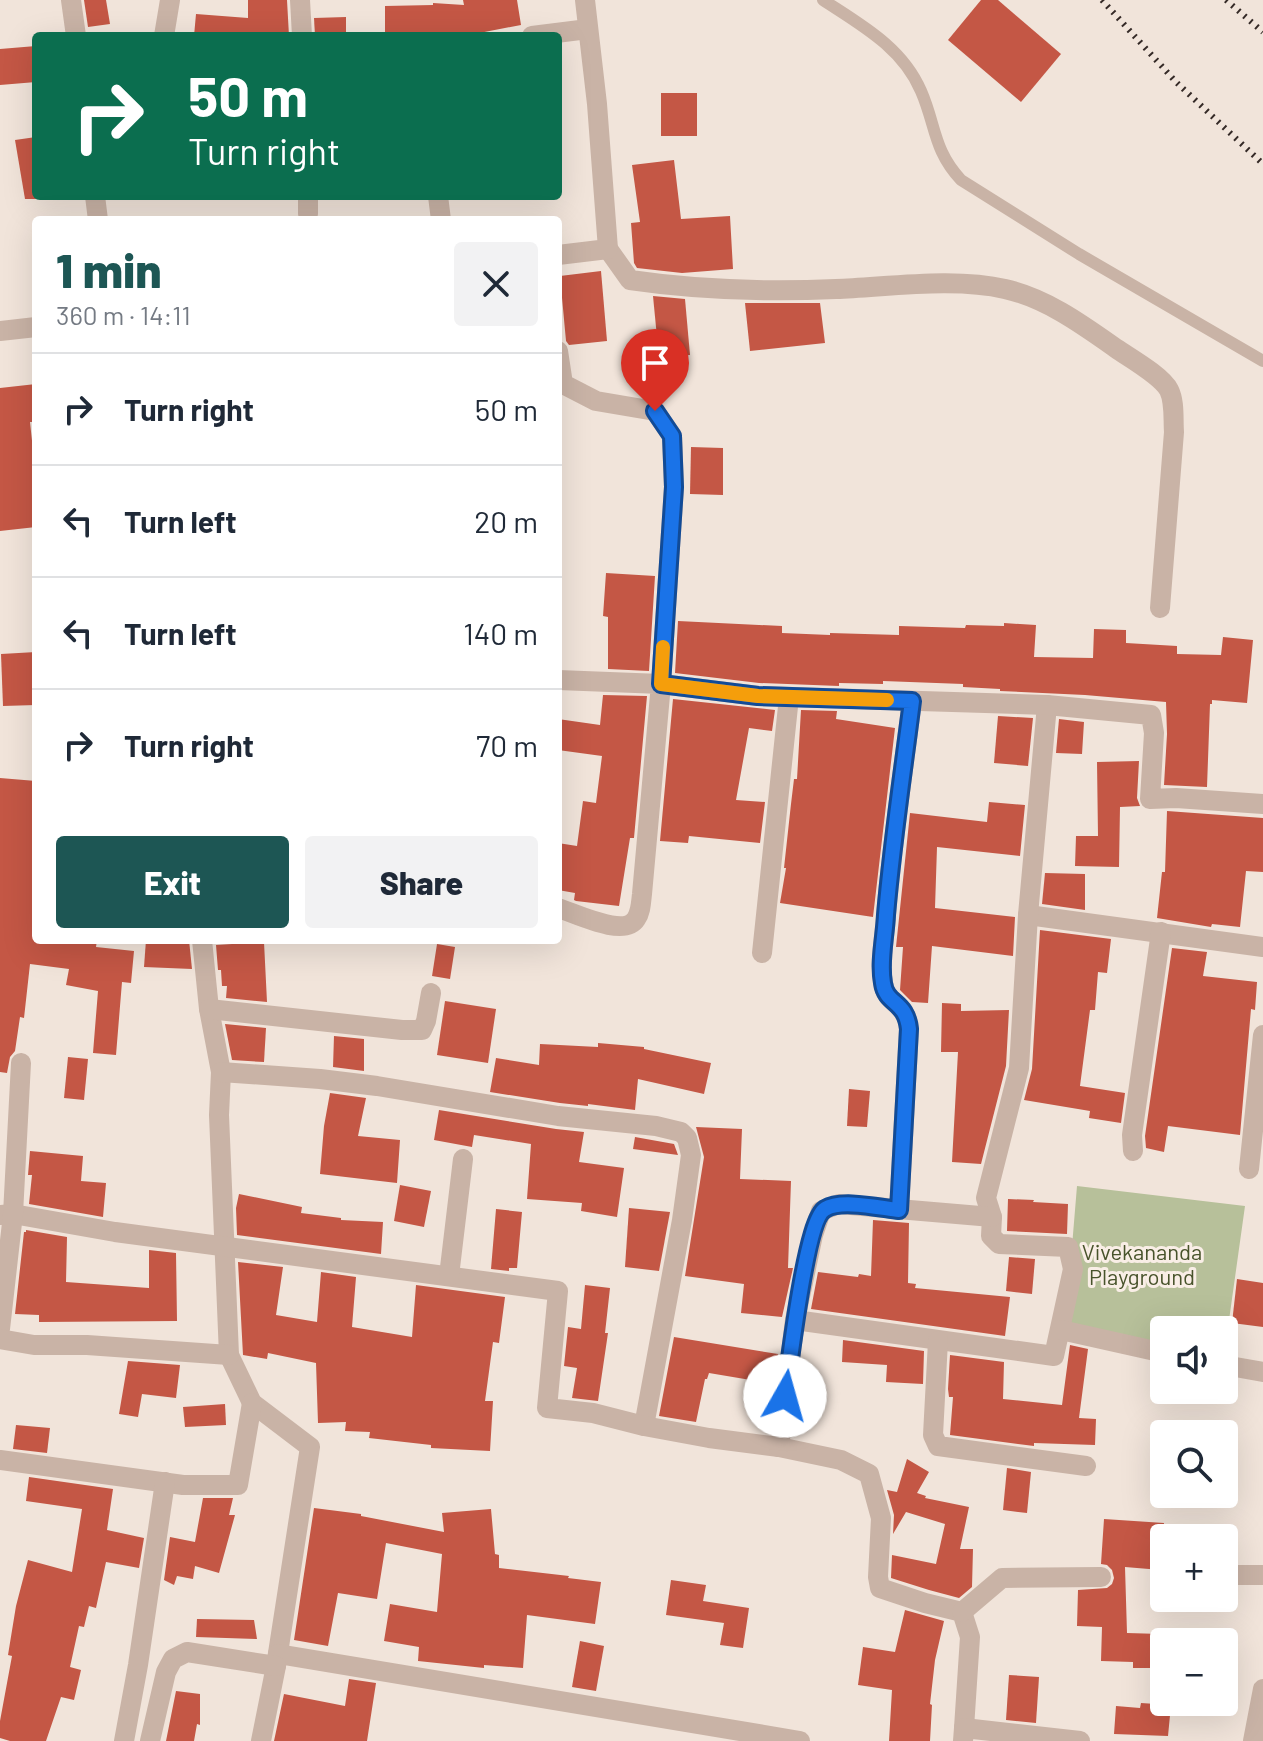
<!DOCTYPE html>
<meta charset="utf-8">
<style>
:root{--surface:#fff;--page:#f2f2f3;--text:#1f2937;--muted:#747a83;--line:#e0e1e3;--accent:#1d5654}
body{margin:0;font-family:Barlow,sans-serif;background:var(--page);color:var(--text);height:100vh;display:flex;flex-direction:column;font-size:30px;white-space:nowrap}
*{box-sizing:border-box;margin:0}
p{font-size:26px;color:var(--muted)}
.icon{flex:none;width:44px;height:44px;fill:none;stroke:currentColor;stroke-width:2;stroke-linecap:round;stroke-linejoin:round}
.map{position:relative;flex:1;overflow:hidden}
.side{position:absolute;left:32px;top:216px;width:530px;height:728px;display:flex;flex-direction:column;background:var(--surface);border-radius:8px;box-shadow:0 8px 32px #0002}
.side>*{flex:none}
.top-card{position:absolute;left:32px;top:32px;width:530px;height:168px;border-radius:8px;box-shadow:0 8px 32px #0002;background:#0b6e4f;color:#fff;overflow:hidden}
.fabs{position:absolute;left:1150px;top:1316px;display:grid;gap:16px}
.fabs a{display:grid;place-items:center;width:88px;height:88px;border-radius:8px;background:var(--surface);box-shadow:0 8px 32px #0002;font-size:40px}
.pin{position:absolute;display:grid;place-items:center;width:68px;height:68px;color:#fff;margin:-82px -34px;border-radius:50% 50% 50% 0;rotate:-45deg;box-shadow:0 0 8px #0007}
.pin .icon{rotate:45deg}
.me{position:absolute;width:88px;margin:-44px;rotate:7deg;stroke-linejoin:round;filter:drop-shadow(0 0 6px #0008)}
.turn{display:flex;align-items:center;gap:28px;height:168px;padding:0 24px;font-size:36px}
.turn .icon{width:104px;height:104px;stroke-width:2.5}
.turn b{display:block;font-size:56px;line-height:68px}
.round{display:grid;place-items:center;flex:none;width:84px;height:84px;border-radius:8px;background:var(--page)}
.head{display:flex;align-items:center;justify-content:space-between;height:136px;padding:0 24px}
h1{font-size:48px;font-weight:800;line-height:60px;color:var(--accent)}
.button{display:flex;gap:16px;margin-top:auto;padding:16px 24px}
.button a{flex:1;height:92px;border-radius:8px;background:var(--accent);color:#fff;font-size:32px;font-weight:800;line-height:92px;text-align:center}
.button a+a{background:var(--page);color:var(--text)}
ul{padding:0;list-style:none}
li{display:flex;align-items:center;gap:24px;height:112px;padding:0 24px;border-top:2px solid var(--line)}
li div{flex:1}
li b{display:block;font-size:30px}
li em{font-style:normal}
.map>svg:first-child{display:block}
.green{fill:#b7c09a}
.building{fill:#c45745}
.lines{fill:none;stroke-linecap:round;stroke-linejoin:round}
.service{stroke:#c9b3a6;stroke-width:12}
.minor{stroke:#c9b3a6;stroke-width:20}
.tertiary{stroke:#c9b3a6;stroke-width:20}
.rail{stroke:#352a27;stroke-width:6;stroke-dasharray:2 6;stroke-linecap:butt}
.route-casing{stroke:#114b97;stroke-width:20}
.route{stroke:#1a73e8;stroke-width:14}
.slow{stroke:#f59e0b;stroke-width:14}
.labels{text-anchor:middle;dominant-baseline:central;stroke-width:6;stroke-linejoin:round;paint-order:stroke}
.park-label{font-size:22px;fill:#48532b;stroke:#f9eee6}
</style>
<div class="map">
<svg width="1263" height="1741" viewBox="0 0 1263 1741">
<rect width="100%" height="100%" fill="#f1e4da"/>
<!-- green -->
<polygon class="green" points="1077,1186 1245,1206 1224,1356 1224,1330 1164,1330 1164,1352 1065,1331"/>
<!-- building -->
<g class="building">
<polygon points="84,0 106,0 110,24 88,27"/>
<polygon points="248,0 287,0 289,36 194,36 196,14 248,18"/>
<polygon points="463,0 517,0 521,25 464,36 385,36 385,6 433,5 433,3 464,5"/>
<polygon points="981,0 998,0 1061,54 1021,102 948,40"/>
<polygon points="346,17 346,36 315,36 314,18"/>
<polygon points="36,46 36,82 0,85 0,49"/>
<rect x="661" y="93" width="36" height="43"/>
<polygon points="36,137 36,199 25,199 15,140"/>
<polygon points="674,160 681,219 730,216 733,269 682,273 637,268 634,263 631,223 640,222 632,165"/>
<polygon points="601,271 607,341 569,345 566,341 560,276"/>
<polygon points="653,296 685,299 690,355 659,358"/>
<polygon points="745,303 820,303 825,343 750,351"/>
<polygon points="36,384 36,422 30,422 36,478 36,527 0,531 0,388"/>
<polygon points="691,447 723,448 723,495 690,494"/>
<polygon points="606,573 655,576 649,671 608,669 608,617 603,616"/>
<polygon points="678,621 782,626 782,633 830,635 830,633 899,635 899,626 965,628 966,625 1004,626 1004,623 1036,625 1034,657 1093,658 1094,629 1126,630 1126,643 1177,646 1177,654 1221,655 1223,637 1253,640 1247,703 1212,700 1212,704 1210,704 1207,787 1164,785 1167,734 1166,702 1085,695 1000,691 1000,689 963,687 963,684 883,681 883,684 839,683 839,686 759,683 675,673"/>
<polygon points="36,652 36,705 3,706 1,654"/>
<polygon points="603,695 647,696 634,838 630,838 619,906 576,901 574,900 575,893 558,890 558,843 577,846 583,801 596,803 602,756 558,750 558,719 600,725"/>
<polygon points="673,699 775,710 772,731 749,728 736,800 765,802 760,843 689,836 688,843 660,841"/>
<polygon points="801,710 837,711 836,719 895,728 873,917 780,903 786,868 784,868 791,804 794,779 797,779"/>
<polygon points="998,716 1033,718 1028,766 994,763"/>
<polygon points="1059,719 1084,722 1082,754 1056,753"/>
<polygon points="1139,761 1137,798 1140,806 1120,807 1119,867 1075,866 1076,836 1098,836 1097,762"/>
<polygon points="0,778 36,781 36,940 97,940 96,947 134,951 131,983 122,982 116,1055 93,1053 98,991 66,985 69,969 30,964 24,1018 20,1017 15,1051 10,1057 7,1073 0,1072"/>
<polygon points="989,802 1025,805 1020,856 937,847 935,908 1015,917 1013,956 932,946 928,1003 912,1002 900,990 903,947 896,947 910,813 987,822"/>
<polygon points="1167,811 1263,818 1263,872 1246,871 1240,927 1212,924 1211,927 1157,918 1162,872 1165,872"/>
<polygon points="1045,873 1085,874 1085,910 1042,904"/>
<polygon points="1040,930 1111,939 1107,973 1098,972 1095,1010 1090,1010 1080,1086 1125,1093 1121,1123 1089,1118 1090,1111 1024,1100 1032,1069"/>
<polygon points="146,940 189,940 192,969 144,967"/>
<polygon points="264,942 267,1002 226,998 227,986 222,986 221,970 218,970 216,945"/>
<polygon points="437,944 455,947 450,979 432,976"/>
<polygon points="1172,948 1207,952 1203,976 1257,982 1255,1010 1251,1009 1240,1135 1168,1126 1164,1152 1146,1148 1145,1136"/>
<polygon points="445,1001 496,1009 488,1063 437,1055"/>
<polygon points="942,1003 961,1004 961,1011 1009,1010 1006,1066 981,1164 952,1162 958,1052 941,1052"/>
<polygon points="225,1024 266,1028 264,1062 232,1060"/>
<polygon points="334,1036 364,1039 364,1071 333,1067"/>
<polygon points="598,1043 644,1047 644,1049 711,1063 704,1094 638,1079 635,1110 588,1104 588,1106 560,1103 490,1092 496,1058 539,1065 540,1044 598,1047"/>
<polygon points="68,1057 88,1059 84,1100 64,1098"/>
<polygon points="849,1089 870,1091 867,1127 847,1126"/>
<polygon points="330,1093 366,1098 358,1136 400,1140 397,1183 320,1174 324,1126"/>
<polygon points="439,1110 556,1129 584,1132 579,1162 624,1168 617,1217 581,1211 582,1203 527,1199 531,1144 474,1135 472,1147 434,1140"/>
<polygon points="696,1127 742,1129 740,1179 791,1181 788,1268 793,1268 782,1317 741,1313 744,1284 685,1276 704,1157"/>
<polygon points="635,1137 674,1144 678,1155 633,1149"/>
<polygon points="30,1151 83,1156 81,1181 106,1183 103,1217 29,1204 32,1175 28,1175"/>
<polygon points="400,1185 431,1191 424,1227 394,1221"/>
<polygon points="239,1194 302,1207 301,1213 341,1218 341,1220 383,1222 381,1254 237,1235 236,1208"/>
<polygon points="1008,1199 1034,1200 1033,1202 1068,1204 1067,1234 1007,1231"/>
<polygon points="629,1208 670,1212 659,1271 625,1267"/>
<polygon points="496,1209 522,1212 517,1268 509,1268 509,1271 491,1269"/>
<polygon points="873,1220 909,1223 908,1283 916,1284 915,1288 1010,1297 1005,1336 811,1309 818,1272 858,1277 859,1274 871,1276"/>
<polygon points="26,1230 67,1237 66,1282 149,1288 149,1250 176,1253 177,1321 39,1322 39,1315 15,1314 24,1232 26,1232"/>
<polygon points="1009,1257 1035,1259 1032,1294 1006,1291"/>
<polygon points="238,1262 283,1267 276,1315 317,1322 321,1272 356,1277 352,1327 412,1337 416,1285 505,1297 499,1343 493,1342 485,1401 493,1401 490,1451 431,1448 431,1445 369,1438 370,1432 345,1431 346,1422 318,1423 316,1363 268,1353 267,1359 243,1355"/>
<polygon points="1237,1279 1263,1283 1263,1327 1232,1323"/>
<polygon points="585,1285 610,1288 605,1333 608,1333 598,1401 572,1398 577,1368 564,1366 568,1327 581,1329"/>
<polygon points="674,1337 778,1354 774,1384 709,1373 707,1379 705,1379 696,1422 659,1416"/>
<polygon points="843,1340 924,1351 923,1384 886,1382 887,1365 842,1362"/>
<polygon points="1070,1345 1088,1349 1079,1418 1096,1419 1095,1445 1034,1443 1034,1446 950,1435 953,1397 949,1397 948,1389 950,1355 1004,1362 1003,1399 1062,1405"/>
<polygon points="128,1361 180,1365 176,1398 142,1394 138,1417 119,1414"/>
<polygon points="225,1404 226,1425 185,1427 183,1407"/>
<polygon points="16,1425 50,1428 47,1453 13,1449"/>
<polygon points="907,1459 929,1472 917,1493 926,1496 925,1498 969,1507 960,1549 973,1549 972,1587 959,1598 929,1590 891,1578 892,1555 936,1564 945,1524 906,1512 893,1534 894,1515 887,1490 897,1492"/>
<polygon points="1007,1468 1031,1472 1027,1513 1003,1510"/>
<polygon points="29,1477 113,1489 107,1530 144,1538 139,1568 106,1562 96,1608 89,1606 84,1627 79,1626 70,1667 81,1670 74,1700 61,1697 46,1741 10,1741 0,1738 0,1721 12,1656 8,1655 16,1606 28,1560 72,1572 82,1509 26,1501"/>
<polygon points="203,1498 233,1498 229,1515 235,1515 219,1573 195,1566 193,1579 177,1576 174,1585 164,1580 170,1537 195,1542"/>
<polygon points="314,1508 361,1514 361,1516 444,1532 442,1513 491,1509 495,1554 499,1555 499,1568 569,1576 568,1578 601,1582 595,1624 527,1615 523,1668 484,1665 484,1668 418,1661 419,1647 384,1641 390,1604 437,1612 442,1554 386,1543 377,1599 338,1593 328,1646 294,1640"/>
<polygon points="1104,1519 1164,1523 1161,1570 1125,1567 1127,1633 1161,1634 1160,1668 1133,1668 1133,1662 1101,1661 1102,1627 1077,1626 1078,1590 1107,1588 1112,1584 1114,1578 1112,1570 1107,1565 1101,1564"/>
<polygon points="671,1580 706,1585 703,1601 749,1608 743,1648 720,1645 724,1623 666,1615"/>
<polygon points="905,1610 944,1621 935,1660 930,1704 932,1705 930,1741 889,1741 892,1690 858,1685 863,1647 895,1652"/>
<polygon points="197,1619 254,1620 257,1639 196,1637"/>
<polygon points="580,1641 604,1646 596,1691 572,1687"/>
<polygon points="1009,1675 1039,1677 1036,1723 1006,1720"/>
<polygon points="349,1679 376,1683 367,1741 274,1741 284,1694 345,1706"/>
<polygon points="176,1691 200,1694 200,1725 197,1724 194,1741 166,1741"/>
<polygon points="1141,1703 1171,1705 1168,1736 1114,1734 1116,1706 1140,1708"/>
</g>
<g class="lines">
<!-- service -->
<path class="service" d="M823 0C861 25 902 47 921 91 936 125 933 150 961 180L1079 254 1263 361"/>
<!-- minor -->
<g class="minor">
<polyline points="71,0 76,36"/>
<polyline points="300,0 302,36"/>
<polyline points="164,36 170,0"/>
<polyline points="532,36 588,29"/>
<polyline points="95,196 98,220"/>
<polyline points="308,196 308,214"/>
<polyline points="438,196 441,220"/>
<path d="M608 249 630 280C698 290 767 292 836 289 888 287 955 277 1005 289 1046 298 1083 325 1117 349 1130 358 1162 376 1169 390 1175 402 1173 419 1174 432L1160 608"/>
<polyline points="0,331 36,327"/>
<path d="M558 680 661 684 642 894C641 902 641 912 636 919 624 938 575 913 558 908"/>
<polyline points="1028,915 1263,947"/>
<polyline points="202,940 209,1009 221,1072 219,1115 229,1355 252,1403 310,1447 276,1666 261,1741"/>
<polyline points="762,953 789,697"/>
<polyline points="209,1009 402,1030 422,1030 426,1021 431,993"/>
<polyline points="221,1072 320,1079 377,1086 558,1116 656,1126 681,1132 687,1138 691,1155 682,1220 644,1426"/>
<polyline points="1133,1151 1132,1135 1161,932"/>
<polyline points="1249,1169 1263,1035"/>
<path d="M899 1210 909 1029C906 1000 886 1005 883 983 879 962 885 937 886 915 892 844 903 772 912 701"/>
<polyline points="0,1215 13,1214 115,1232 558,1291 547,1408 593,1413 644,1426 709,1438 779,1447 841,1460 869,1474 881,1518 878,1577 880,1588 925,1603 962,1612 970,1637 964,1728"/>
<polyline points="449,1276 463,1159"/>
<polyline points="795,1320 1054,1356 1073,1269 1068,1247 999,1244 991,1236 992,1217 986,1198 1019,1068 1028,915 1047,705"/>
<polyline points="0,1329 13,1214 21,1063"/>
<polyline points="1061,1330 1164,1353"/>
<polyline points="0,1339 34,1345 87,1345 229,1355"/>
<polyline points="938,1341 933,1435 938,1446 1086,1466"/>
<polyline points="1224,1365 1263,1372"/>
<polyline points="779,1447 795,1320 813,1235 821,1211 839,1204 992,1217"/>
<polyline points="0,1460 183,1485 238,1485 252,1403"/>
<polyline points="1224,1575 1263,1575"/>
<polyline points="962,1612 1002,1578 1101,1577"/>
<polyline points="278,1654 800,1741"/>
<polyline points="124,1741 138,1665 165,1482"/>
<polyline points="150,1741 166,1672 173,1659 187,1652 276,1666"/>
<polyline points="963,1741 964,1728 1080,1741"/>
<polyline points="1253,1741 1263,1689"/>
</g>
<!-- tertiary -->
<g class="tertiary">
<polyline points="558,255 608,249 597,104 585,0"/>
<polyline points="558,351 563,384 596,401 655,411 672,436 674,487 661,684 758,696 1047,705 1151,715 1154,733 1150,799 1176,798 1263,804"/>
</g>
<!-- rail -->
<g class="rail">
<polyline points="1102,0 1176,82 1263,164"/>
<polyline points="1226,0 1263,32"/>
</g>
</g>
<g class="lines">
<!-- route casing -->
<g class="route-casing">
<path id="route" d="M655 411 672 436 674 487 661 684 758 696 912 701C903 772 892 844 886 915 885 937 879 962 883 983 886 1005 906 1000 909 1029L899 1210C880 1208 841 1199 825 1209 806 1220 789 1368 785 1396"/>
</g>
<!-- route -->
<use href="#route" class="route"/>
<!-- slow -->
<polyline class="slow" points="663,647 661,684 758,696 887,700"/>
</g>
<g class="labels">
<!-- park labels -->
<g class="park-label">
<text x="1142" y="1251">Vivekananda<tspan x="1142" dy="25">Playground</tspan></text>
</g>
</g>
</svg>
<div class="fabs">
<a><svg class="icon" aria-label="sound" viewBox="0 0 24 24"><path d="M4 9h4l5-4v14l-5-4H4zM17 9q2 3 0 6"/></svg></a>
<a><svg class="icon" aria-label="search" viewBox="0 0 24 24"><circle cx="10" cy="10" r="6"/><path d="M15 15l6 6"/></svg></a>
<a>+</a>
<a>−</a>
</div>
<div class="pin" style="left:655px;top:411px;background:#d93025"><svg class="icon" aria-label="arrive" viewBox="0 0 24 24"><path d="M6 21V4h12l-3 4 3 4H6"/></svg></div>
<svg class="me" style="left:785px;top:1396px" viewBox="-20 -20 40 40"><circle r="19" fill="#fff"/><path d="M0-13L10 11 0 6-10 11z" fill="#1a73e8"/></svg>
<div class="top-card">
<div class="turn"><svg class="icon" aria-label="right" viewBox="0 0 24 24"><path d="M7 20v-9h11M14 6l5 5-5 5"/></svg><div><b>50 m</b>Turn right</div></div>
</div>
<section class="side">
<div class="head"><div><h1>1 min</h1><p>360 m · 14:11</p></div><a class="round"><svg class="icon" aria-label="close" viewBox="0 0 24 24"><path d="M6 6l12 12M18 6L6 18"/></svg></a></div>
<ul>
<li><svg class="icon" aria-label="right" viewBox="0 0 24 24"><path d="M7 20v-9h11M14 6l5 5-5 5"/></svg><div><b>Turn right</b></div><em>50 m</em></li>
<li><svg class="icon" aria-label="left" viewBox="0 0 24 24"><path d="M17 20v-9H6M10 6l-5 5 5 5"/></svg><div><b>Turn left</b></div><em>20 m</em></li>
<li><svg class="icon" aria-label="left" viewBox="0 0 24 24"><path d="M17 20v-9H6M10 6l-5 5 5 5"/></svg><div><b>Turn left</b></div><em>140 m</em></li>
<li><svg class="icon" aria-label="right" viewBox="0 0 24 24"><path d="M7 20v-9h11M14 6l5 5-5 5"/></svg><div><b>Turn right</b></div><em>70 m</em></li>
</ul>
<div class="button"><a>Exit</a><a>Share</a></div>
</section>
</div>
